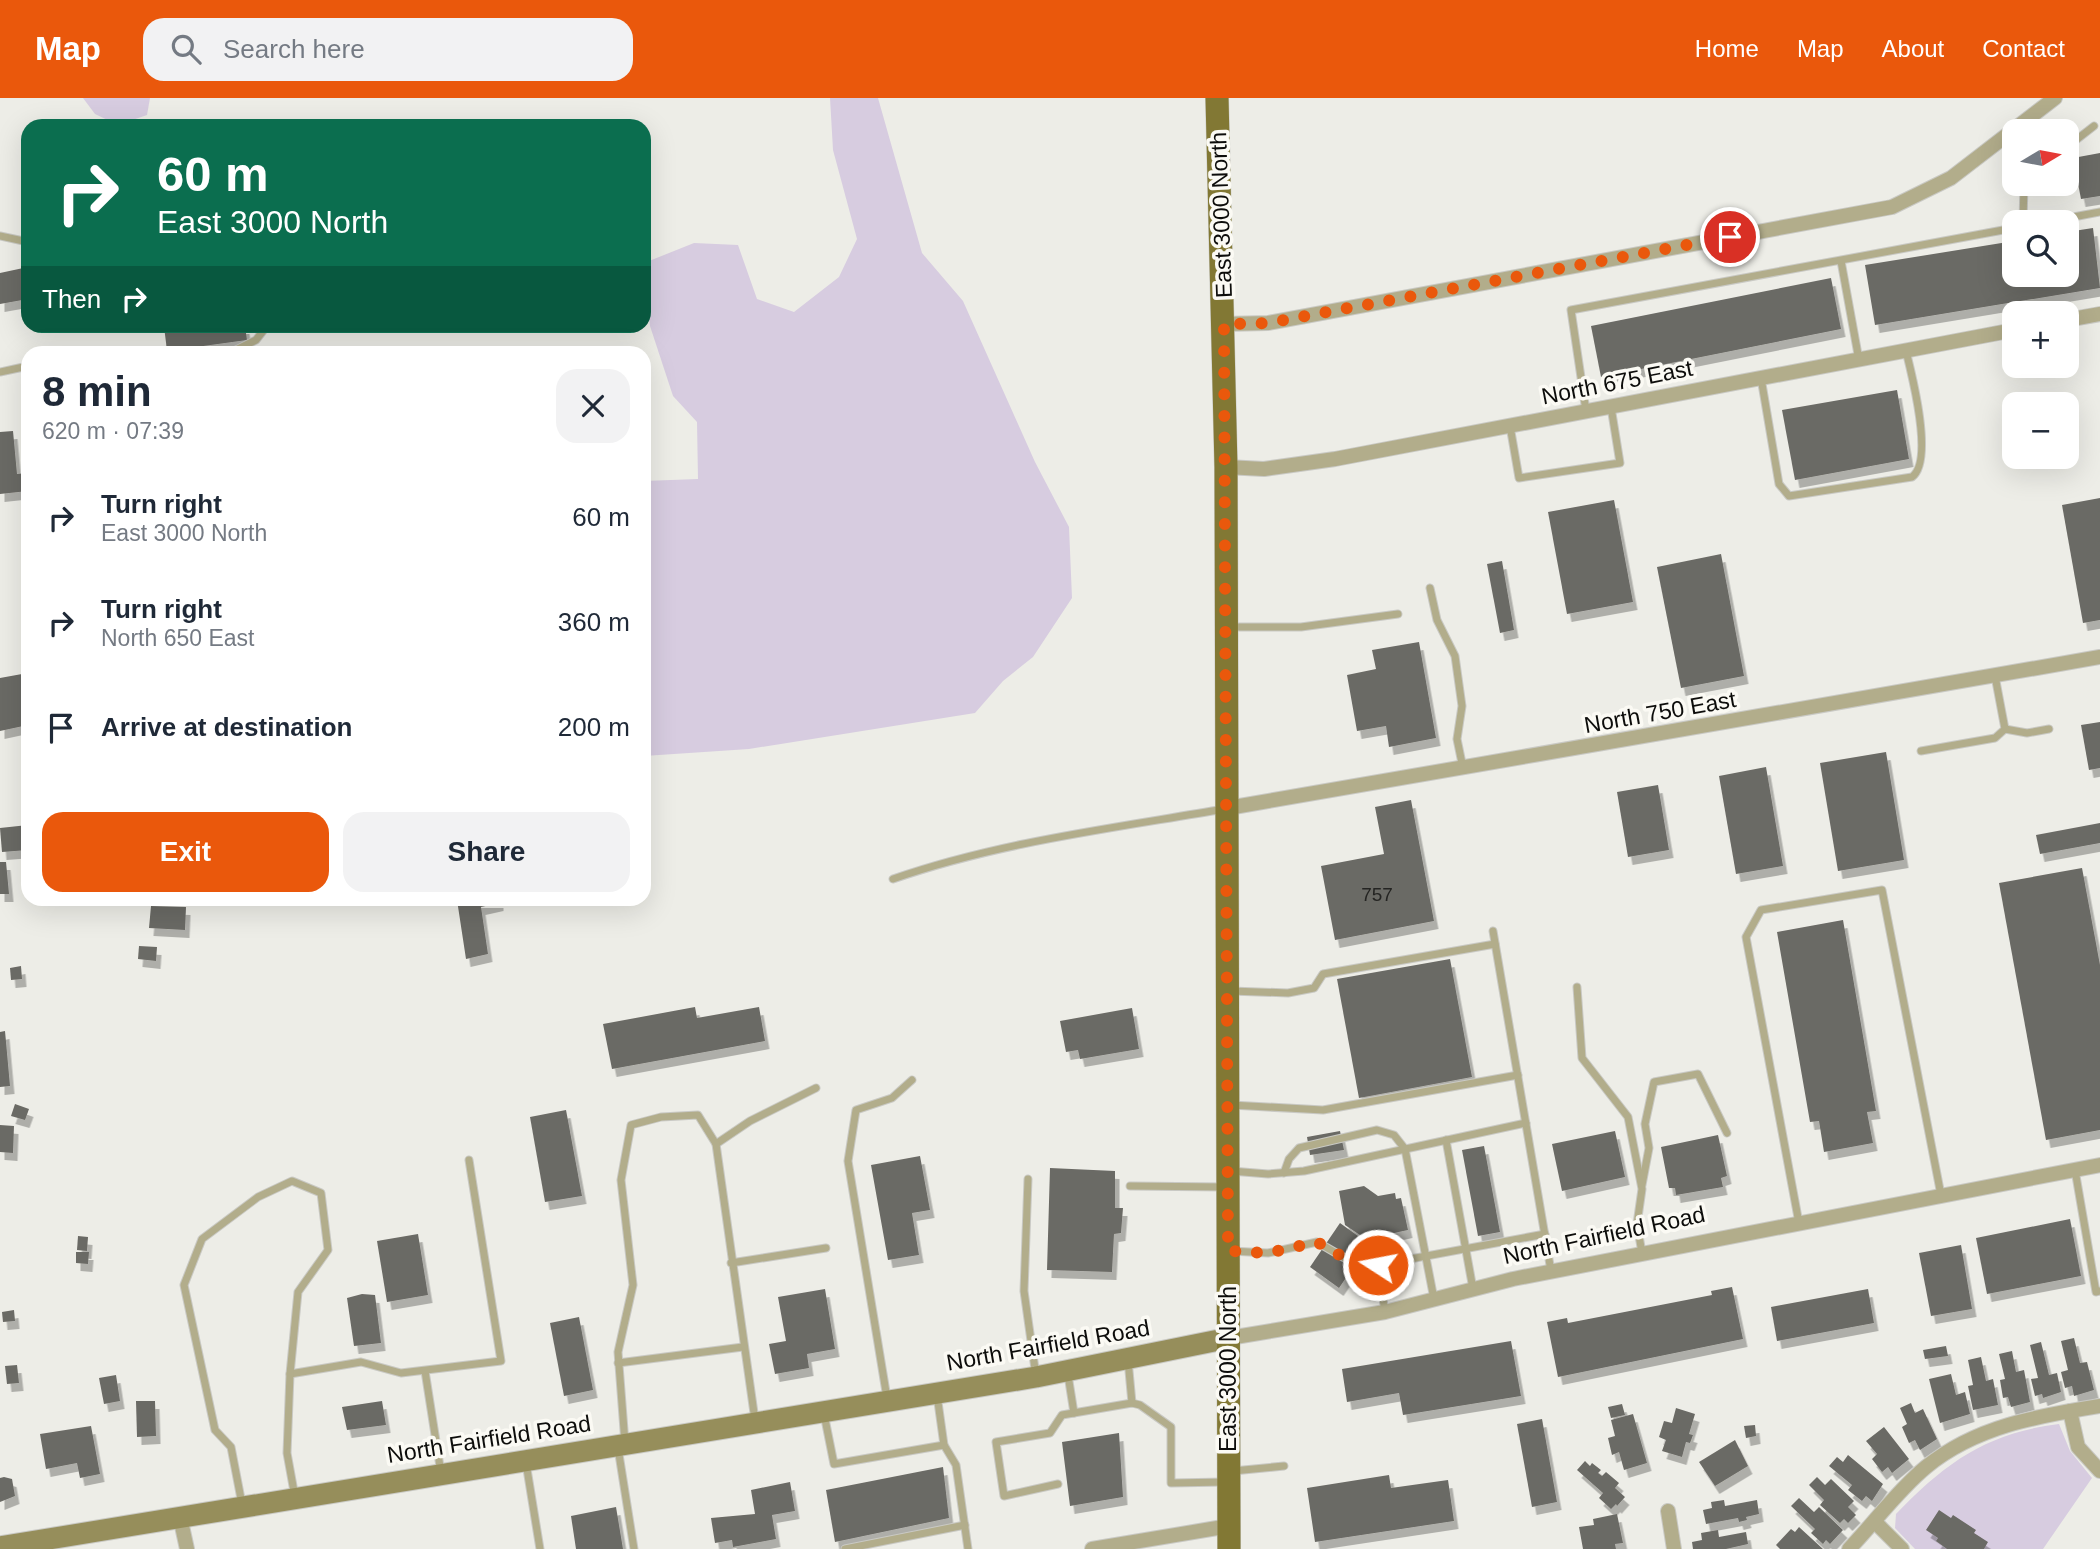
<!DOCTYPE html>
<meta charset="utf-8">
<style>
:root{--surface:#fff;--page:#f2f2f3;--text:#1f2937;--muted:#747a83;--accent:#ea580c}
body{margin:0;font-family:Helvetica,sans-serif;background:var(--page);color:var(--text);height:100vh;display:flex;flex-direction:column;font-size:26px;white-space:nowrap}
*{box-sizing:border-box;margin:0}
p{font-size:23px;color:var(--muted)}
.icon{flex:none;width:38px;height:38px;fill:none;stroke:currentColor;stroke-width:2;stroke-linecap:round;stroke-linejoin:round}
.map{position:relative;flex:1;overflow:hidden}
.side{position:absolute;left:21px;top:248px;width:630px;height:560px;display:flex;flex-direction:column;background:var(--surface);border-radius:21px;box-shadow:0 7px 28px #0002}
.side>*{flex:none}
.top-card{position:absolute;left:21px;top:21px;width:630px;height:214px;border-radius:21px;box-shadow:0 7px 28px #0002;background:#0b6e4f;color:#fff;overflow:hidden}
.needle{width:46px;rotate:80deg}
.tools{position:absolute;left:2002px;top:21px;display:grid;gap:14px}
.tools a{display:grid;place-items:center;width:77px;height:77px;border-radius:14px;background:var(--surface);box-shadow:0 7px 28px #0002;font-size:35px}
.pin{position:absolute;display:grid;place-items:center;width:60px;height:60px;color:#fff;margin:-30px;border:4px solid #fff;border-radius:50%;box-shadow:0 2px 7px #0007}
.me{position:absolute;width:77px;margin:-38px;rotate:281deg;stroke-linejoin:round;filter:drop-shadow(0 0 5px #0008)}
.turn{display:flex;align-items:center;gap:24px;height:147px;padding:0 21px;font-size:32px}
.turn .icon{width:91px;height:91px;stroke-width:2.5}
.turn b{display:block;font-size:49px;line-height:60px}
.then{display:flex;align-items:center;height:66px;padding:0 21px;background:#0003;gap:14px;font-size:26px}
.round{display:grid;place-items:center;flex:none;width:74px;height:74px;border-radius:21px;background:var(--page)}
.headline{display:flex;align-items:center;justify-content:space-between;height:119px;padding:0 21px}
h1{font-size:42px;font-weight:700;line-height:52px}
.action{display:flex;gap:14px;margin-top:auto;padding:14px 21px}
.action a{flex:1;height:80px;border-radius:21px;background:var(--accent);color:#fff;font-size:28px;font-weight:700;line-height:80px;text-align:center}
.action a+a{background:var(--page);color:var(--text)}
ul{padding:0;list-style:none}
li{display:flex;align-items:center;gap:21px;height:105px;padding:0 21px}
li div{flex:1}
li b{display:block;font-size:26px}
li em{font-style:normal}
header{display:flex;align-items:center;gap:42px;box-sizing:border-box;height:98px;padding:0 35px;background:var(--accent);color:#fff}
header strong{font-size:33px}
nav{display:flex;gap:38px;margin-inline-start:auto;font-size:24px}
.search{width:490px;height:63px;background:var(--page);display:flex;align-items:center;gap:18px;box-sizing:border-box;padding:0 24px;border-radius:21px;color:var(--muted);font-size:26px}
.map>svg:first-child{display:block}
.green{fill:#d7cce0}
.building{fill:#6b6a65;filter:url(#shadow)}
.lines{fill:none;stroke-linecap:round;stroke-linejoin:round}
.service-casing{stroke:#c9c9c4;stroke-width:9}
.minor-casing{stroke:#c9c9c4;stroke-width:16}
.secondary-casing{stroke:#c9c9c4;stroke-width:23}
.primary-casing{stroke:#c9c9c4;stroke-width:24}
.service{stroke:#b2ad8b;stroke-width:7}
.minor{stroke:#b2ad8b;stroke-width:14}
.secondary{stroke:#968e5b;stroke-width:21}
.primary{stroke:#827834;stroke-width:23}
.route{stroke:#ea580c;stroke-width:12;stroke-dasharray:0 21.6}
.labels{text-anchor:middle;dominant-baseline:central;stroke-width:7;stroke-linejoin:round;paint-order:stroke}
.number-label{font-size:19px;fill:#242422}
.street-label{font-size:23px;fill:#0d0d0b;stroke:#fbfaf4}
</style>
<header>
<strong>Map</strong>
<div class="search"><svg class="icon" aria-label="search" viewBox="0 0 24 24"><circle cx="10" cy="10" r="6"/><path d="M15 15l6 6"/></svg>Search here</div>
<nav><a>Home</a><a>Map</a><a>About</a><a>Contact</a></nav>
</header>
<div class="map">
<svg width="2100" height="1451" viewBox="0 0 2100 1451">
<defs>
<filter id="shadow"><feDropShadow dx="4.5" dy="8" stdDeviation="0" flood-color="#0004"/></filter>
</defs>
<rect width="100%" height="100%" fill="#edede7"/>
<!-- green -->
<g class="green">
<polygon points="83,0 150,0 147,17 118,27 95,16"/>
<polygon points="830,0 878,0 922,155 963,203 1035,364 1069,429 1072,500 1033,559 1003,583 975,615 749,651 644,658 644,383 698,381 697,324 673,298 650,228 644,165 694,145 738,147 757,201 794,214 839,179 857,141 833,52"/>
<path d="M2059 1326 2070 1353 2092 1380 2043 1451H1915L1895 1430 1896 1416C1946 1364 1987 1335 2059 1326Z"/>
</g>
<!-- building -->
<g class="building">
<polygon points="2100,55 2100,98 2081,101 2073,60"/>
<polygon points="2093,130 2100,190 1875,227 1865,167 2014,143 2014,177 2067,177 2067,134"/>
<polygon points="28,169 28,201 0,206 0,175"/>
<polygon points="1831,180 1841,231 1601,279 1591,228"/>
<polygon points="164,228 245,228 247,242 167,253"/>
<polygon points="1897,292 1909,361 1795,382 1782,312"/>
<polygon points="13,333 17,376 26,375 28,393 0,396 0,334"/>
<polygon points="2100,400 2100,522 2083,525 2062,407"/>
<polygon points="1614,402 1633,504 1567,516 1548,414"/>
<polygon points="1721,456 1744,578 1681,590 1657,469"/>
<polygon points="1502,463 1514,532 1500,535 1487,466"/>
<polygon points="1419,544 1436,640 1389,649 1386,628 1357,633 1347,577 1376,571 1372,552"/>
<polygon points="22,576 28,627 0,633 0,580"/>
<polygon points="2100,624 2100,670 2089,672 2081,627"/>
<polygon points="1886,654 1904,762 1838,773 1820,665"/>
<polygon points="1766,669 1783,768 1736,776 1719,678"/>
<polygon points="1658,687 1669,752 1628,759 1617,694"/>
<polygon points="1411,702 1434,823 1335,842 1321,768 1384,756 1375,709"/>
<polygon points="2100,725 2100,745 2040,756 2036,737"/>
<polygon points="28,727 28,752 2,754 0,730"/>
<polygon points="0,764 6,764 9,796 0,796"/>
<polygon points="2082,770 2100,867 2100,1032 2046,1042 1999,785"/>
<polygon points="457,802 499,802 499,805 481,809 488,856 466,861"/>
<polygon points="151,808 186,809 185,832 149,830"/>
<polygon points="1843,822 1876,1013 1867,1014 1873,1045 1824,1054 1819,1023 1810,1024 1777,834"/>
<polygon points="139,848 157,849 156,863 138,861"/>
<polygon points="1450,861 1472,979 1359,1000 1337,881"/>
<polygon points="21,868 22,881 11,882 10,870"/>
<polygon points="695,909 697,920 759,909 765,943 612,971 603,926"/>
<polygon points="1132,910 1139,951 1080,961 1078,952 1066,954 1060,923"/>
<polygon points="5,933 10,988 0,989 0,934"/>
<polygon points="15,1006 29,1011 25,1022 11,1018"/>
<polygon points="566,1012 582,1098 545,1104 530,1019"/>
<polygon points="0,1027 14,1028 13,1055 0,1054"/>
<polygon points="1340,1033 1344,1052 1310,1057 1307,1039"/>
<polygon points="1615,1033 1625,1079 1562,1093 1552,1046"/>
<polygon points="1718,1037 1727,1078 1721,1080 1723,1089 1676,1097 1675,1090 1669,1090 1661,1049"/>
<polygon points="1484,1048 1500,1134 1478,1138 1462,1052"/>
<polygon points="920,1058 930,1112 912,1115 919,1157 888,1162 871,1067"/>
<polygon points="1050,1070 1115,1073 1115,1110 1123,1110 1121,1135 1114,1136 1112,1174 1047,1172"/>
<polygon points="1364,1088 1378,1098 1395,1095 1396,1101 1401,1100 1408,1132 1366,1141 1345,1127 1339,1093"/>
<polygon points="2070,1121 2081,1178 1987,1196 1976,1140"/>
<polygon points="1340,1125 1369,1146 1339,1190 1310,1169"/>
<polygon points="418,1136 428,1197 387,1204 377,1143"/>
<polygon points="78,1138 88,1139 87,1153 77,1152"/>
<polygon points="1961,1147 1972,1211 1931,1218 1919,1155"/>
<polygon points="76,1154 89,1154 88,1166 76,1165"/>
<polygon points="1732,1189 1743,1241 1558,1279 1547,1224 1567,1220 1568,1225 1712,1197 1711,1193"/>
<polygon points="825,1191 835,1251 807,1256 809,1270 775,1276 769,1246 786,1243 778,1199"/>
<polygon points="1868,1191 1874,1225 1777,1243 1771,1209"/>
<polygon points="362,1196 375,1197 381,1245 354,1248 347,1200"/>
<polygon points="14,1212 15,1223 3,1224 2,1214"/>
<polygon points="579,1219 593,1292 564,1298 550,1225"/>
<polygon points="2074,1240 2080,1265 2087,1264 2094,1292 2074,1298 2072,1288 2065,1290 2061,1274 2068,1272 2061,1243"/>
<polygon points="1511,1243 1521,1298 1403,1317 1399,1295 1347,1304 1342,1271"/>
<polygon points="2041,1244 2049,1277 2057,1275 2061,1294 2043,1300 2042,1296 2035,1298 2031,1281 2038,1280 2030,1247"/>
<polygon points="1946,1248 1948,1258 1925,1261 1923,1252"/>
<polygon points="2012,1253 2016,1274 2024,1272 2030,1304 2011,1309 2008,1299 2003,1300 2000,1282 2005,1281 1999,1256"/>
<polygon points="1981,1259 1986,1283 1993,1281 1998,1307 1973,1312 1968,1288 1973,1287 1968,1262"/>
<polygon points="17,1267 19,1285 7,1286 5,1268"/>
<polygon points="1951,1276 1956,1297 1965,1294 1970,1316 1940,1325 1929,1281"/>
<polygon points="116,1277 120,1303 104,1306 99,1280"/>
<polygon points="136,1303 155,1303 156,1338 137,1339"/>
<polygon points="382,1303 386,1327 347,1332 342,1309"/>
<polygon points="1911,1305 1915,1315 1923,1311 1937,1341 1920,1352 1915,1342 1909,1345 1902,1329 1907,1326 1900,1310"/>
<polygon points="1622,1306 1625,1317 1611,1320 1608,1309"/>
<polygon points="1676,1310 1695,1316 1689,1336 1693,1337 1690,1345 1686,1344 1682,1359 1662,1353 1666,1342 1659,1339 1664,1323 1672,1325"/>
<polygon points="1633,1316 1647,1365 1624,1372 1619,1354 1612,1357 1608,1340 1615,1338 1611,1322"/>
<polygon points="1542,1321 1557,1404 1532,1409 1517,1326"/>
<polygon points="1755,1327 1756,1338 1746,1340 1744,1328"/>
<polygon points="91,1328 100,1376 80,1380 77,1365 46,1371 40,1336"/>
<polygon points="1884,1329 1909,1361 1892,1375 1888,1369 1882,1374 1872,1361 1877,1356 1866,1343"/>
<polygon points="1119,1335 1123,1399 1070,1408 1062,1344"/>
<polygon points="1735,1342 1748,1368 1715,1388 1699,1364"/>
<polygon points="1848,1357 1883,1386 1872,1403 1866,1398 1862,1403 1848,1392 1852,1387 1829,1368 1837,1359 1843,1364"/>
<polygon points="1585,1363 1590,1368 1592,1365 1601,1372 1598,1375 1602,1378 1606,1374 1619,1385 1615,1390 1625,1399 1617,1408 1616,1406 1611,1411 1599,1400 1603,1395 1577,1372"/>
<polygon points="943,1369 949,1420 835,1444 826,1392"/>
<polygon points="1389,1377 1391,1390 1448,1382 1454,1423 1315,1444 1307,1390"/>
<polygon points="4,1379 12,1381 15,1398 0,1404 0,1380"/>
<polygon points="1817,1379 1825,1387 1831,1381 1854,1403 1848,1409 1856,1417 1848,1425 1844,1421 1840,1425 1820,1407 1824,1402 1809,1387"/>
<polygon points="790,1384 795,1413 772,1417 776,1441 733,1449 732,1442 715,1445 711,1420 755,1416 751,1392"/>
<polygon points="1799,1400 1814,1414 1819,1409 1843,1432 1830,1446 1826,1442 1823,1446 1811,1435 1815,1431 1791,1408"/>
<polygon points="1724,1402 1725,1408 1757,1402 1759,1416 1746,1419 1747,1422 1739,1424 1738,1420 1706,1426 1703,1412 1712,1410 1711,1404"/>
<polygon points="616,1409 623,1451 576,1451 571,1418"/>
<polygon points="1939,1412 1951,1420 1953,1417 1976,1432 1974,1435 1988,1444 1984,1451 1947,1451 1936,1443 1938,1440 1926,1432"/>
<polygon points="1617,1416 1623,1445 1615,1446 1616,1451 1583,1451 1579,1429 1594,1427 1593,1421"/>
<polygon points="1799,1429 1823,1451 1780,1451 1776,1447 1791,1431 1795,1434"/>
<polygon points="1718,1432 1719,1439 1746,1434 1748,1446 1726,1451 1693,1451 1692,1444 1702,1442 1701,1435"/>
</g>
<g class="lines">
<!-- service casing -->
<g class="service-casing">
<g id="service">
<polyline points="2067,49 2094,28"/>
<polyline points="2023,124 2024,86"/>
<polyline points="2047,124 2100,114"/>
<polyline points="0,138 28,144"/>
<polyline points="1841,163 1859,262"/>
<polyline points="228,256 256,242 263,233 263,228"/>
<polyline points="0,274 28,268"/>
<path d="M1761 280 1779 386 1789 398 1912 379C1934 363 1912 277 1906 253"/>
<polyline points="1586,313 1571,212 2014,130"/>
<polyline points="1510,328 1519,380 1620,365 1611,309"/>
<polyline points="1430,490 1437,522 1455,558 1462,608 1457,641 1463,670"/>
<polyline points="1231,529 1301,529 1398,516"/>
<polyline points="2005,631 2027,635 2049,631"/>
<polyline points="1921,653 1995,640 2005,631 1995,578"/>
<path d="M893 781C999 744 1114 730 1224 711"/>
<polyline points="1493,833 1551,1173"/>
<polyline points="1577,889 1582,960 1628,1019 1642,1091 1637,1126 1642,1155"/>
<polyline points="1231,893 1288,895 1314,890 1323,876 1495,846"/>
<polyline points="1231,1007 1323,1012 1518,977"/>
<polyline points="1446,1042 1473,1191"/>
<polyline points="716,1046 750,1023 816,990"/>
<polyline points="2075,1072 2096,1194 2100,1193"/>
<polyline points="1231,1073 1268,1076 1304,1073 1526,1025"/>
<polyline points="1284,1075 1289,1061 1299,1050 1377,1032 1394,1037 1405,1051 1434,1201"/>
<polyline points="1028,1081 1024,1193 1036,1278"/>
<polyline points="1642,1087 1649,1050 1645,1026 1654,984 1698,976 1727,1035"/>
<polyline points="1130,1088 1224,1089"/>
<polyline points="1799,1125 1746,839 1761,812 1882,792 1941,1097"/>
<polyline points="1231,1153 1268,1155 1317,1144 1362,1170 1545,1136"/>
<polyline points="731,1165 826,1150"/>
<polyline points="1378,1167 1385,1214"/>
<polyline points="1128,1262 1132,1305"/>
<polyline points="618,1265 743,1249"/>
<polyline points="425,1273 441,1375"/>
<polyline points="290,1276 361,1264 401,1275 501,1263 469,1062"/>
<polyline points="1068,1277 1074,1315"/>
<polyline points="937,1297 944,1347 956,1367 968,1451"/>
<polyline points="887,1300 848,1063 856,1012 892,1000 912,982"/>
<polyline points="824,1316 834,1366 944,1347"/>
<polyline points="625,1345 618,1254 633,1187 621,1082 631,1027 661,1019 698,1017 716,1046 755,1322"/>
<polyline points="618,1350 634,1451"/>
<polyline points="526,1365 540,1451"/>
<polyline points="1233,1373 1284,1368"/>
<polyline points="1058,1386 1004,1398 996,1344 1050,1335 1062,1317 1132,1305 1140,1307 1171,1329 1171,1385 1225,1384"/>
<polyline points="242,1406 231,1349 215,1332 184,1187 202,1141 258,1099 292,1083 321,1095 328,1152 298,1194 290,1276 287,1355 295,1399"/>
<polyline points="845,1451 965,1427"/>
</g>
</g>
<!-- minor casing -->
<g class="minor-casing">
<g id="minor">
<polyline points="2067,222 2100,216"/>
<polyline points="1224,226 1268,225 1892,109 1951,80 2055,0"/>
<polyline points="1226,369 1264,371 1335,361 2014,232"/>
<polyline points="1228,710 2100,559"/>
<polyline points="1229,1240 1385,1214 1513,1181 2100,1067"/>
<polyline points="2070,1313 2078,1349 2100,1373"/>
<polyline points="1668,1413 1674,1451"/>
<polyline points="180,1419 187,1451"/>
<polyline points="1875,1424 1902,1451"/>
<polyline points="1092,1451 1229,1428"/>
<path d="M1849 1451C1874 1425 1898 1392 1926 1369 1976 1328 2038 1318 2100 1308"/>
</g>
</g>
<!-- secondary casing -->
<g class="secondary-casing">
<polyline id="secondary" points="0,1449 1036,1279 1229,1240"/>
</g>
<!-- primary casing -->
<g class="primary-casing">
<polyline id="primary" points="1217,0 1226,369 1229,1451"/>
</g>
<!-- service -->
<use href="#service" class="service"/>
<!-- minor -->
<use href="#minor" class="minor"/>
<!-- secondary -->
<use href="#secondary" class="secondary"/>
<!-- primary -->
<use href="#primary" class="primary"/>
</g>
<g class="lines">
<!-- route -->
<polyline class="route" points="1378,1167 1362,1170 1317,1144 1268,1155 1228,1153 1224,226 1268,225 1730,139"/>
</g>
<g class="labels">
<!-- number labels -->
<g class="number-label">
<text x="1377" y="796">757</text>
</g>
<!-- street labels -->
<g class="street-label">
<text transform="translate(1221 117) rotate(-92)">East 3000 North</text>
<text transform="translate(1617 284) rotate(-11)">North 675 East</text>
<text transform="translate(1660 614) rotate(-10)">North 750 East</text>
<text transform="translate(1604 1137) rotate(-12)">North Fairfield Road</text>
<text transform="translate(1048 1247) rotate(-10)">North Fairfield Road</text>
<text transform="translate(1228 1271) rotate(-90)">East 3000 North</text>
<text transform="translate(489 1341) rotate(-9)">North Fairfield Road</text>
</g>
</g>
</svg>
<div class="tools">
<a><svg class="needle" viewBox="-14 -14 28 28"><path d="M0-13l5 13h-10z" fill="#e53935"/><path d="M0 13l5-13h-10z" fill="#747a83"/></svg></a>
<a><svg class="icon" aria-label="search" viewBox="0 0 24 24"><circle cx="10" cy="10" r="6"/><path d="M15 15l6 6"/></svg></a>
<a>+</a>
<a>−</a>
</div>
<div class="pin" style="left:1730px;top:139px;background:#d93025"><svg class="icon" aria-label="arrive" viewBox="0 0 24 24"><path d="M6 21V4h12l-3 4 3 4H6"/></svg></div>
<svg class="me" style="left:1378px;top:1167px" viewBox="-20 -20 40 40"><circle r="17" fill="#ea580c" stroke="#fff" stroke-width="3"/><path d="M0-11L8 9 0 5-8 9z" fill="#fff"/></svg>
<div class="top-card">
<div class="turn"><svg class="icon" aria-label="right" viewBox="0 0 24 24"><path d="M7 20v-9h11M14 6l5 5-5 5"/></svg><div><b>60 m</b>East 3000 North</div></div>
<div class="then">Then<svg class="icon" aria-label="right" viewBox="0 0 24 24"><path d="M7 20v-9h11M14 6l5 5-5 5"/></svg></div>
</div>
<section class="side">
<div class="headline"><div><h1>8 min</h1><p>620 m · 07:39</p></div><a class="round"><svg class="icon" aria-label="close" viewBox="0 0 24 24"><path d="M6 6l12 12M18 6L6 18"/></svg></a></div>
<ul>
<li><svg class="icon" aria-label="right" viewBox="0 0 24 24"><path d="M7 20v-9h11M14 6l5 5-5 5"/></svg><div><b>Turn right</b><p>East 3000 North</p></div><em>60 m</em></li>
<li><svg class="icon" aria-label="right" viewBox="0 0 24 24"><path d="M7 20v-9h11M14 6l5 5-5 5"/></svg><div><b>Turn right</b><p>North 650 East</p></div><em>360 m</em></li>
<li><svg class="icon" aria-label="arrive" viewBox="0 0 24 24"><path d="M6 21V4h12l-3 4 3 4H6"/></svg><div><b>Arrive at destination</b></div><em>200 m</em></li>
</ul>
<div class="action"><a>Exit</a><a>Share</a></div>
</section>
</div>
